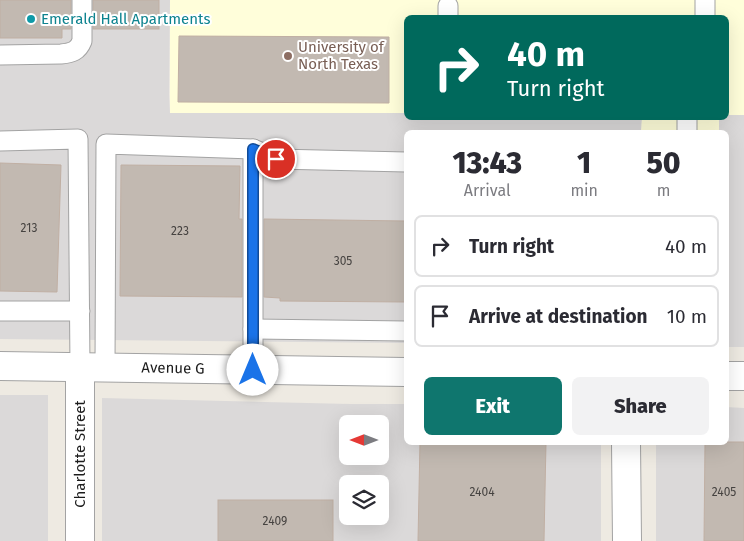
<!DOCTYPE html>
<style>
:root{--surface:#fff;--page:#f2f2f3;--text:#2b2b33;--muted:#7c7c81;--line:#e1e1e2;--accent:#0f766e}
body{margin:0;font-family:"Fira Sans",sans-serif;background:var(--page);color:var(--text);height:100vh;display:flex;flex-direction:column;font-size:19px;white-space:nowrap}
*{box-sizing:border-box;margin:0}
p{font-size:16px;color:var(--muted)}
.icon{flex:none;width:28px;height:28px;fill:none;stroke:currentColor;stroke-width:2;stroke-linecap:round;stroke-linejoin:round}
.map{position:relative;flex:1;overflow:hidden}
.panel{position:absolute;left:404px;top:130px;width:325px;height:315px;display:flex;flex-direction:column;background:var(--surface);border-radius:8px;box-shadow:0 5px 20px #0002}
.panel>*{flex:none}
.hud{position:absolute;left:404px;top:15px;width:325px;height:105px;border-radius:8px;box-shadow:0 5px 20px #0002;background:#00695c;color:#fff;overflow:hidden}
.needle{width:32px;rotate:270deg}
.controls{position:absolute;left:339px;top:415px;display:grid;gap:10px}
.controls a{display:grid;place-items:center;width:50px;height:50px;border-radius:8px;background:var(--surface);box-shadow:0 5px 20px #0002;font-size:25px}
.pin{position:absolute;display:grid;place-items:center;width:42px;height:42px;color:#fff;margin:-21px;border:2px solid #fff;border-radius:50%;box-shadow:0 1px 5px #0007}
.me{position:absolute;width:55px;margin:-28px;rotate:0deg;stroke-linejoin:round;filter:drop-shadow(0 0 4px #0008)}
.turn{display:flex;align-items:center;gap:18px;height:105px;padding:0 20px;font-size:22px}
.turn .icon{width:65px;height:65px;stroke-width:2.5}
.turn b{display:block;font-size:35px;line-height:42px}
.eta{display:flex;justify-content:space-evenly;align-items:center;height:85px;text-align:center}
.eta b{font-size:30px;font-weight:800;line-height:35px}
.primary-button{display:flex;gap:10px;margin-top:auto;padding:10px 20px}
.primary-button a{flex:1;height:58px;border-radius:8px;background:var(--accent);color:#fff;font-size:20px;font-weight:800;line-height:58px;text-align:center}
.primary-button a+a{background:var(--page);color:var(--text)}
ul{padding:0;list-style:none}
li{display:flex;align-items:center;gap:15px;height:62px;margin:0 10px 8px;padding:0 10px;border:2px solid var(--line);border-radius:8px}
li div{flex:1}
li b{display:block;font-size:19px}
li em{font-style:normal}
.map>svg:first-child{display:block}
.residential{fill:#dbd9d9;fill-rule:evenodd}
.education{fill:#fffeda}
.building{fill:#c2b9b1;stroke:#c0afa3}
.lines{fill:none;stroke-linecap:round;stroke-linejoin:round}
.lane-casing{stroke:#a3a3a3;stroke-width:21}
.street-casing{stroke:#a3a3a3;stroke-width:30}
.lane{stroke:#fff;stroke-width:19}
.street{stroke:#fff;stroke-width:28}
.route-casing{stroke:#114b97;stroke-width:12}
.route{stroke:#1a73e8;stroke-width:9}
.culture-dot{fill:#0f9aa8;stroke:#fff;stroke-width:2}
.education-dot{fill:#8d6e63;stroke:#fff;stroke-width:2}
.labels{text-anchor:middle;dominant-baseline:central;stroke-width:4;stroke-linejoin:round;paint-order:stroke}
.number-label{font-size:12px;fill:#464341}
.culture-label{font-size:15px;fill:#0d838f;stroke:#fff;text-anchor:start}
.education-label{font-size:15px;fill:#785e54;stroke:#fff;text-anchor:start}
.street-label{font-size:15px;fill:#1c1c1c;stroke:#fff}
</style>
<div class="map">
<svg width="744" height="541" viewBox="0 0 744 541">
<rect width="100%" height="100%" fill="#eeeae2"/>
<!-- residential -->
<g class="residential">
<polygon points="0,0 170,0 169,95 170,113 406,113 406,118 642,118 641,132 406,132 406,343 0,339"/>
<polygon points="726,115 744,115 744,347 726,347 726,132 719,132 719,118 726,118"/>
<rect x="0" y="395" width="48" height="146"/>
<path d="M102 398 350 404H406V442L601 443V541H102ZM348 424H380V456H348ZM348 484H380V516H348Z"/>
<polygon points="726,407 744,408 744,541 656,541 656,443 726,442"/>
</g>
<!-- education -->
<g class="education">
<polygon points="170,0 744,0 744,115 726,115 726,18 406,18 406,113 170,113"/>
<polygon points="642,118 719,118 719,132 641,132"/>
</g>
<!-- building -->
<g class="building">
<polygon points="0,0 71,0 71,29 62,29 62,38 0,38"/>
<rect x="93" y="0" width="66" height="29"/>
<polygon points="179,36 389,37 389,103 178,102"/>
<polygon points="0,163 61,165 57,292 0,291"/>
<polygon points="121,165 240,166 239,219 242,219 242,297 120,296"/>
<polygon points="264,219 406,221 406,302 280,301 280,298 264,297"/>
<polygon points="420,442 546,442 544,541 418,541"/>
<polygon points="705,442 744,442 744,541 704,541"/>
<rect x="218" y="500" width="115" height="41"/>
</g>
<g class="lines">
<!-- lane casing -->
<g class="lane-casing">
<g id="lane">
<polyline points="448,6 448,18"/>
<polyline points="705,18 705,0"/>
<path d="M0 55 61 54C72 53 78 51 82 41V0"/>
<polyline points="687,132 687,118"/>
<polyline points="0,141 78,139 80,367"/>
<polyline points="0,311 80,311"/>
<polyline points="253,329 406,331"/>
<polyline points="105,367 106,144 253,149 276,159 406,162"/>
<polyline points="253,370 253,149"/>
</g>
</g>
<!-- street casing -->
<g class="street-casing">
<g id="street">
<polyline points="0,366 406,372"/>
<polyline points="80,367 80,541"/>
<polyline points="726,376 744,376"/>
<polyline points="626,442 627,541"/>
</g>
</g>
<!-- lane -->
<use href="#lane" class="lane"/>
<!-- street -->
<use href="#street" class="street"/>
</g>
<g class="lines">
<!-- route casing -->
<g class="route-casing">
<polyline id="route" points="253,370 253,149 276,159"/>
</g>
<!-- route -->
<use href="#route" class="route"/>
</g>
<!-- markers -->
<circle class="culture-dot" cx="31" cy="19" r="5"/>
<circle class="education-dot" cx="288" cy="56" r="5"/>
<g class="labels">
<!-- number labels -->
<g class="number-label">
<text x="29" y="228">213</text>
<text x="180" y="231">223</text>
<text x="343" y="261">305</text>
<text x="482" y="492">2404</text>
<text x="724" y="492">2405</text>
<text x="275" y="521">2409</text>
</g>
<!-- culture labels -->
<g class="culture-label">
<text x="41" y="19">Emerald Hall Apartments</text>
</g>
<!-- education labels -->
<g class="education-label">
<text x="298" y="47">University of<tspan x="298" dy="17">North Texas</tspan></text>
</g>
<!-- street labels -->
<g class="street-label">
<text transform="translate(173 368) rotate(1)">Avenue G</text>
<text transform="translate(80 454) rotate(-90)">Charlotte Street</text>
</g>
</g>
</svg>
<div class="controls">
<a><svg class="needle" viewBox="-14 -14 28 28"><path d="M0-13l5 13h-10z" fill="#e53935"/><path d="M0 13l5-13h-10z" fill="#7c7c81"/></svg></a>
<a><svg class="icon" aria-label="layers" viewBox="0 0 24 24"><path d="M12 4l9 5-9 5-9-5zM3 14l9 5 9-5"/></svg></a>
</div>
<div class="pin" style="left:276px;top:159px;background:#d93025"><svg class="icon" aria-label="arrive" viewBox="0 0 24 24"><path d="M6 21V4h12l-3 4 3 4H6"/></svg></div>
<svg class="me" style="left:253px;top:370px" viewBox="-20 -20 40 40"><circle r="19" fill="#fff"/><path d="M0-13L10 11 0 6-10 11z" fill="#1a73e8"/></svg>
<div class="hud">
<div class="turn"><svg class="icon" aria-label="right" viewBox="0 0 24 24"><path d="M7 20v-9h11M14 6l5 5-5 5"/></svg><div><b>40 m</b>Turn right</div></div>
</div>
<section class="panel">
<div class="eta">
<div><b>13:43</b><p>Arrival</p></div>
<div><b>1</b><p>min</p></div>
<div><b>50</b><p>m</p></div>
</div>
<ul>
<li><svg class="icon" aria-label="right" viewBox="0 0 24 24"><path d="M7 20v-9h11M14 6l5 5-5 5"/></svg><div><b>Turn right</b></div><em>40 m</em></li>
<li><svg class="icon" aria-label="arrive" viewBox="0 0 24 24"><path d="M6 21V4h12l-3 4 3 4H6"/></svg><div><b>Arrive at destination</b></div><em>10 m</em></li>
</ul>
<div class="primary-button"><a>Exit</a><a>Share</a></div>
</section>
</div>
